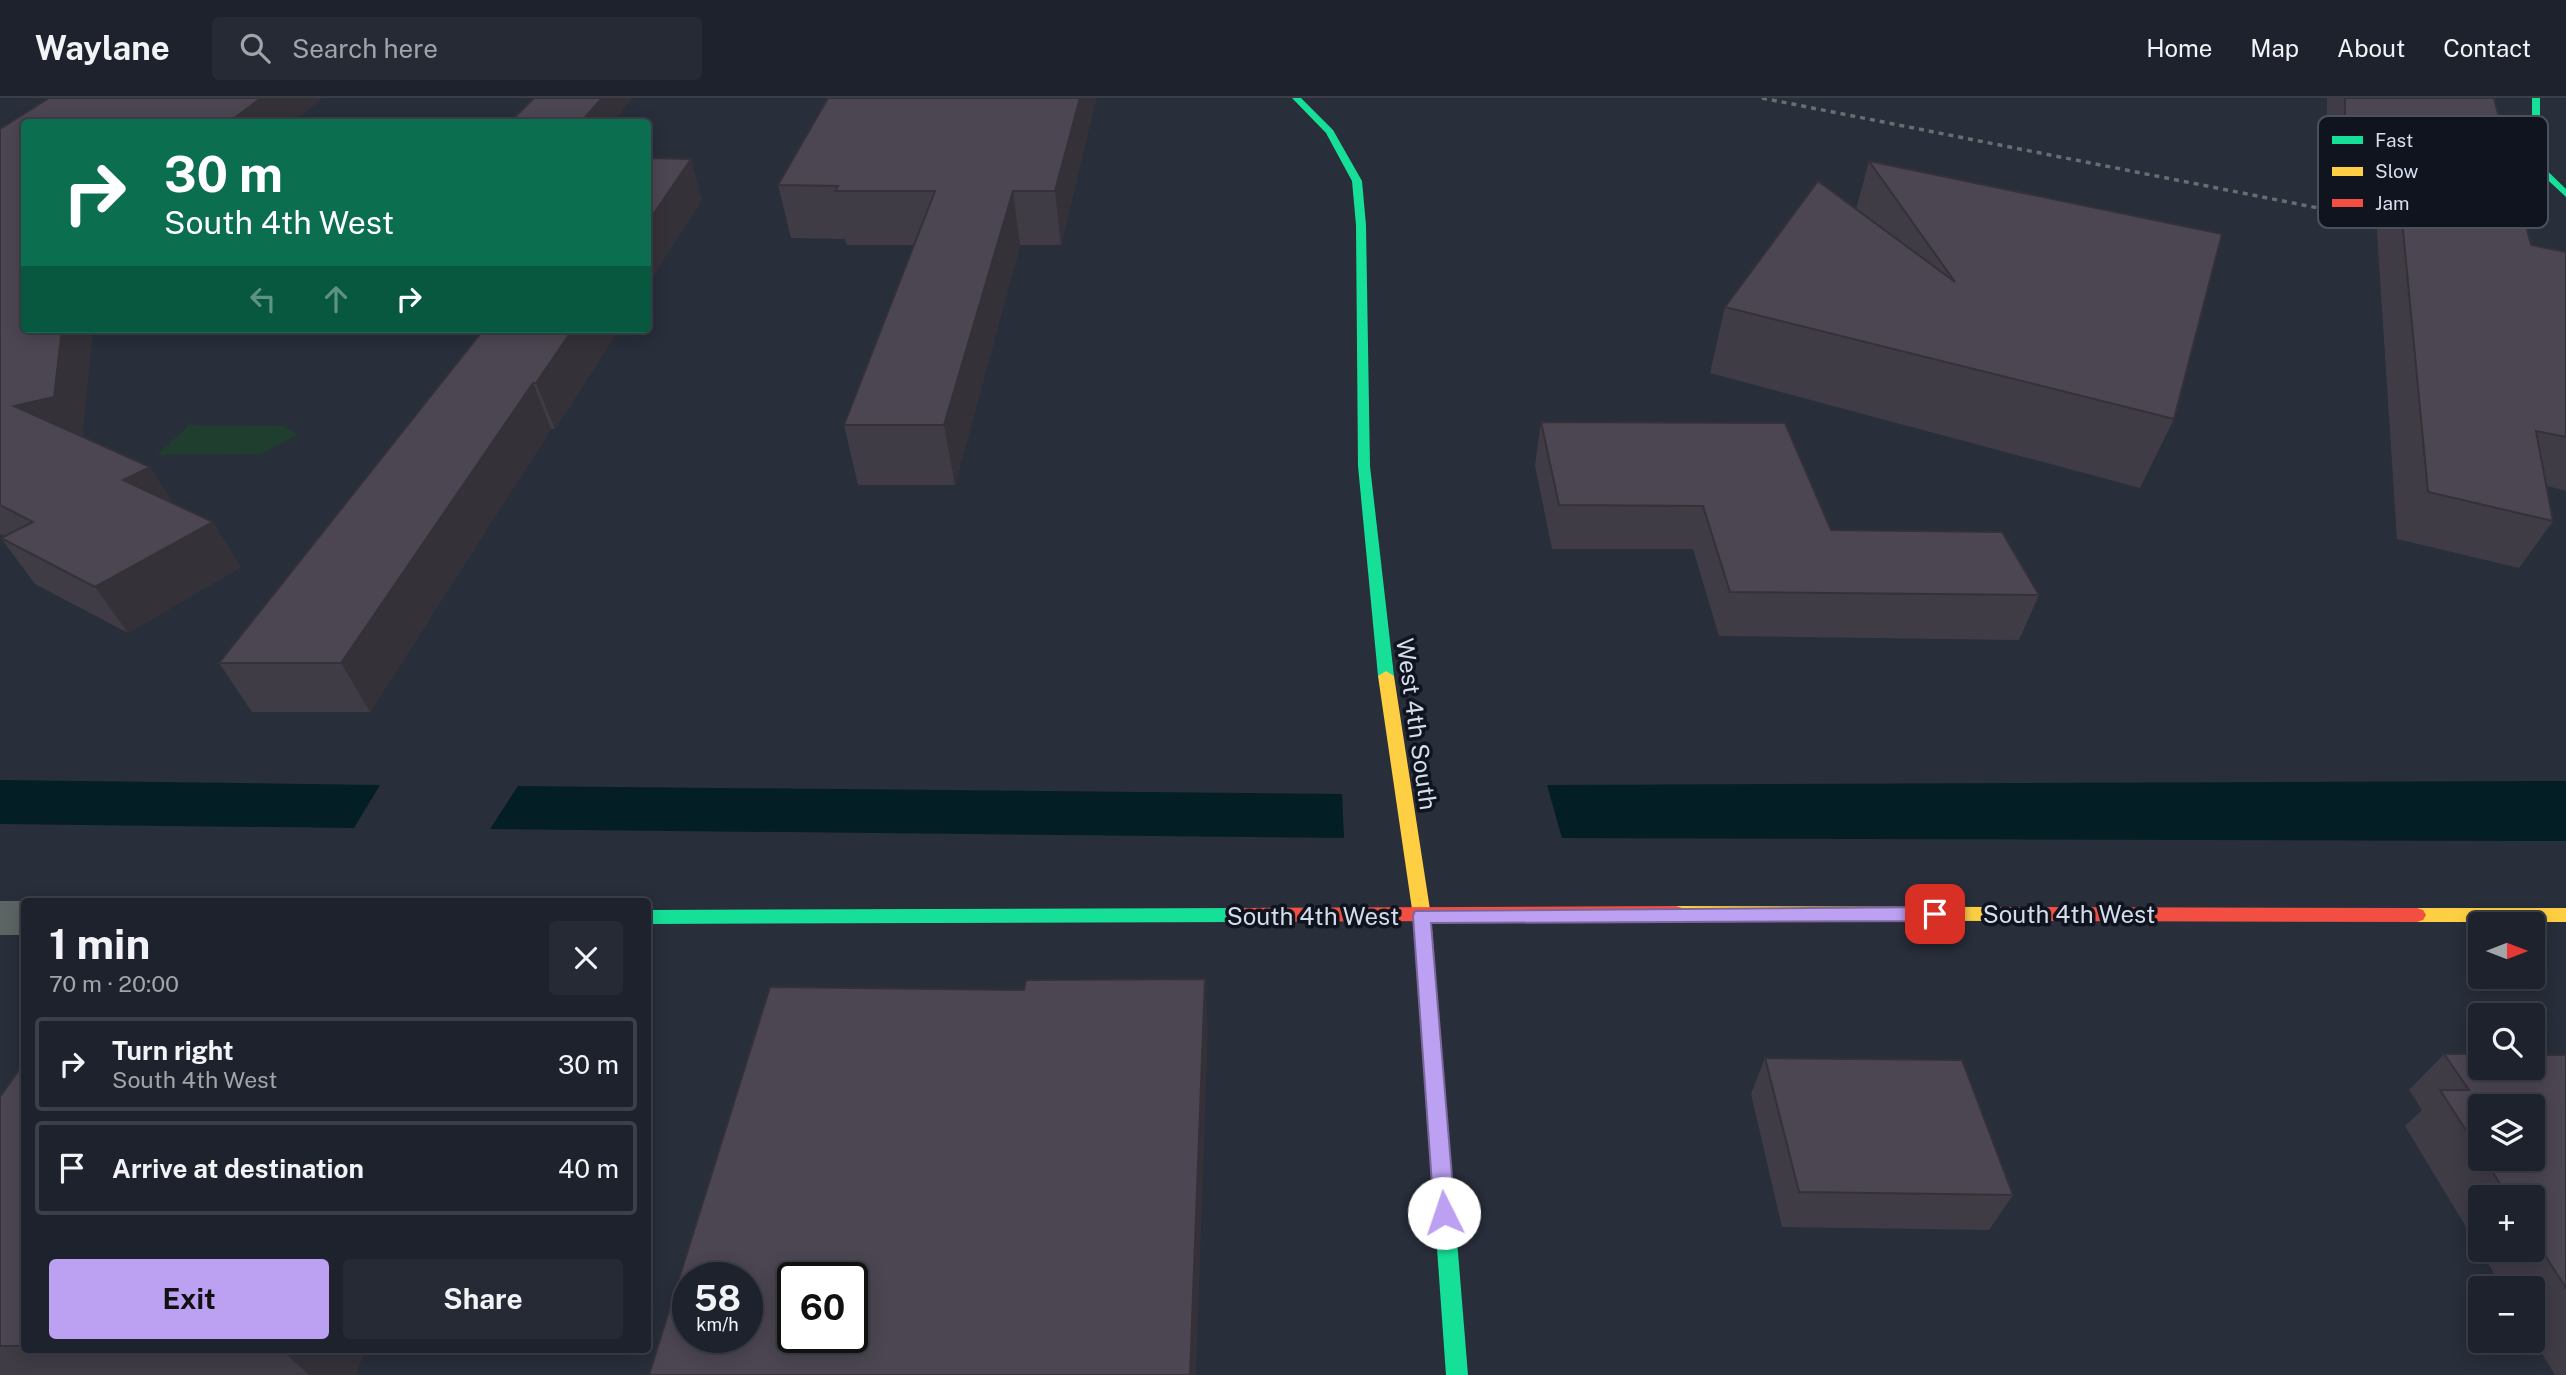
<!DOCTYPE html>
<meta charset="utf-8">
<style>
:root{--surface:#1e222c;--page:#262a34;--text:#f1f3f6;--muted:#a1a4a9;--line:#3c3f48;--accent:#bca0f2}
body{margin:0;font-family:"Public Sans",sans-serif;background:var(--page);color:var(--text);height:100vh;display:flex;flex-direction:column;font-size:26px;white-space:nowrap}
*{box-sizing:border-box;margin:0}
p{font-size:23px;color:var(--muted)}
.icon{flex:none;width:38px;height:38px;fill:none;stroke:currentColor;stroke-width:2;stroke-linecap:round;stroke-linejoin:round}
.map{position:relative;flex:1;overflow:hidden}
.drawer{position:absolute;left:21px;top:800px;width:630px;height:455px;display:flex;flex-direction:column;background:var(--surface);border-radius:7px;box-shadow:0 4px 18px #0003,0 0 0 2px var(--line)}
.drawer>*{flex:none}
.banner{position:absolute;left:21px;top:21px;width:630px;height:214px;border-radius:7px;box-shadow:0 4px 18px #0003,0 0 0 2px var(--line);background:#0b6e4f;color:#fff;overflow:hidden}
.needle{width:46px;rotate:90deg}
.buttons{position:absolute;left:2468px;top:814px;display:grid;gap:14px}
.buttons a{display:grid;place-items:center;width:77px;height:77px;border-radius:7px;background:var(--surface);box-shadow:0 4px 18px #0003,0 0 0 2px var(--line);font-size:35px}
.speed{position:absolute;left:672px;top:1164px;display:flex;gap:14px;font-size:35px;font-weight:700;text-align:center}
.speed>*{display:grid;place-content:center;width:91px;height:91px;border-radius:50%;background:var(--surface);box-shadow:0 4px 18px #0003,0 0 0 2px var(--line);line-height:1}
.speed small{font-size:18px;font-weight:400}
.speed .limit{border:4px solid #111;border-radius:10px;background:#fff;color:#111}
.pin{position:absolute;display:grid;place-items:center;width:60px;height:60px;color:#fff;margin:-30px;border-radius:14px;box-shadow:0 4px 10px #0006}
.me{position:absolute;width:77px;margin:-38px;rotate:356deg;stroke-linejoin:round;filter:drop-shadow(0 0 5px #0008)}
.turn{display:flex;align-items:center;gap:24px;height:147px;padding:0 28px;font-size:32px}
.turn .icon{width:91px;height:91px;stroke-width:2.5}
.turn b{display:block;font-size:49px;line-height:60px}
.lanes{display:flex;align-items:center;height:66px;padding:0 28px;background:#0003;justify-content:center;gap:35px;direction:ltr}
.lanes .off{opacity:.35}
.round{display:grid;place-items:center;flex:none;width:74px;height:74px;border-radius:7px;background:var(--page)}
.head{display:flex;align-items:center;justify-content:space-between;height:119px;padding:0 28px}
h1{font-size:42px;font-weight:700;line-height:52px}
.primary-button{display:flex;gap:14px;margin-top:auto;padding:14px 28px}
.primary-button a{flex:1;height:80px;border-radius:7px;background:var(--accent);color:#111;font-size:28px;font-weight:700;line-height:80px;text-align:center}
.primary-button a+a{background:var(--page);color:var(--text)}
ul{padding:0;list-style:none}
li{display:flex;align-items:center;gap:21px;height:94px;margin:0 14px 10px;padding:0 14px;border:4px solid var(--line);border-radius:7px}
li div{flex:1}
li b{display:block;font-size:26px}
li em{font-style:normal}
header{display:flex;align-items:center;gap:42px;box-sizing:border-box;height:98px;padding:0 35px;background:var(--surface);border-bottom:2px solid var(--line)}
header strong{font-size:33px}
nav{display:flex;gap:38px;margin-inline-start:auto;font-size:24px}
.search{width:490px;height:63px;background:var(--page);display:flex;align-items:center;gap:18px;box-sizing:border-box;padding:0 24px;border-radius:7px;color:var(--muted);font-size:26px}
.map>svg:first-child{display:block}
.green{fill:#1f3e2d}
.water{fill:#041e25}
.lines{fill:none;stroke-linecap:round;stroke-linejoin:round}
.street{fill:#5c6464;fill-rule:evenodd}
.fast{fill:#16e098;fill-rule:evenodd}
.slow{fill:#ffcf43;fill-rule:evenodd}
.jam{fill:#f24e42;fill-rule:evenodd}
.rail{stroke:#676d70;stroke-width:3.5;stroke-dasharray:5 5;stroke-linecap:butt}
.wall{fill:#403c46;fill-rule:evenodd}
.shaded-wall{fill:#343139}
.building{fill:#4b4651;stroke:#343139;stroke-width:2;fill-rule:evenodd}
.route{fill:#bca0f2;stroke:#7a689d;stroke-width:2}
.labels{text-anchor:middle;dominant-baseline:central;stroke-width:7;stroke-linejoin:round;paint-order:stroke}
.street-label{font-size:24px;fill:#d6deed;stroke:#0f141e}
.key{fill:#0f141e;stroke:#4b515c;stroke-width:2}
.key-label{font-size:19px;fill:#d6deed}
</style>
<header>
<strong>Waylane</strong>
<div class="search"><svg class="icon" aria-label="search" viewBox="0 0 24 24"><circle cx="10" cy="10" r="6"/><path d="M15 15l6 6"/></svg>Search here</div>
<nav><a>Home</a><a>Map</a><a>About</a><a>Contact</a></nav>
</header>
<div class="map">
<svg width="2566" height="1277" viewBox="0 0 2566 1277">
<rect width="100%" height="100%" fill="#282e3a"/>
<!-- green -->
<polygon class="green" points="189,327 285,328 297,337 261,356 157,357"/>
<!-- water -->
<g class="water">
<polygon points="0,682 380,687 354,730 0,726"/>
<polygon points="2566,683 2566,743 1562,740 1547,687"/>
<polygon points="518,688 1342,696 1344,740 490,731"/>
</g>
<g class="lines">
<!-- street -->
<polygon class="street" points="0,803 25,803 24,837 0,837"/>
<!-- fast -->
<g class="fast">
<polygon points="1292,0 1301,0 1333,32 1362,83 1366,127 1370,368 1394,578 1386,583 1378,578 1358,368 1356,127 1352,83 1326,35"/>
<polygon points="2532,0 2540,0 2540,20 2529,55 2566,91 2566,99 2519,55 2532,20"/>
<polygon points="1241,810 1247,812 1250,817 1247,822 1241,824 648,826 648,812"/>
<polygon points="1428,889 1435,892 1437,897 1468,1277 1446,1277 1419,897 1421,892"/>
</g>
<!-- slow -->
<g class="slow">
<polygon points="1386,573 1394,578 1431,818 1437,897 1435,902 1428,905 1421,902 1419,897 1413,818 1378,578"/>
<polygon points="1676,808 1992,809 1998,811 2001,816 1998,821 1992,823 1676,822 1670,820 1667,815 1670,810"/>
<polygon points="2417,810 2566,810 2566,824 2417,824 2411,822 2408,817 2411,812"/>
</g>
<!-- jam -->
<g class="jam">
<polygon points="1676,808 1682,810 1685,815 1682,820 1676,822 1241,824 1235,822 1232,817 1235,812 1241,810"/>
<polygon points="1992,809 2417,810 2423,812 2426,817 2423,822 2417,824 1992,823 1986,821 1983,816 1986,811"/>
</g>
<!-- rail -->
<polyline class="rail" points="1762,0 2394,125"/>
</g>
<!-- wall -->
<g class="wall">
<polygon points="1096,0 1061,147 1020,147 955,387 858,387 844,327 914,147 847,147 845,141 791,140 778,87"/>
<polygon points="2327,0 2494,0 2531,147 2566,154 2566,393 2547,388 2553,423 2519,470 2397,441 2374,88 2326,79"/>
<polygon points="24,24 83,338 173,405 241,469 128,535 35,486 1,440 5,438 0,436 0,31"/>
<polygon points="1869,63 2174,321 2140,390 1710,275 1725,209 1856,111"/>
<polygon points="484,231 619,231 555,331 551,331 370,614 252,614 219,565"/>
<polygon points="1541,324 1831,432 2039,497 2019,542 1719,538 1693,451 1552,451 1535,367"/>
<path d="M2444 956 2566 957V1277H2555L2532 1239V1190H2503L2405 1028 2422 1012 2409 992ZM2480 1008 2532 1060H2480ZM2480 1099H2532V1152H2480Z"/>
<polygon points="1765,960 2013,1097 1989,1132 1782,1129 1751,996"/>
<polygon points="24,965 24,1251 366,1251 355,1277 0,1277 0,999"/>
</g>
<!-- shaded-wall -->
<g class="shaded-wall">
<polygon points="261,0 323,0 293,24 229,24"/>
<polygon points="602,0 633,0 613,24 581,24"/>
<polygon points="1080,0 1096,0 1061,147 1055,93"/>
<polygon points="691,61 702,102 648,187 648,124"/>
<polygon points="1013,93 1020,147 955,387 944,327"/>
<polygon points="62,231 93,231 82,342 14,308"/>
<polygon points="573,231 619,231 555,331 536,285"/>
<polygon points="533,285 551,331 370,614 341,565"/>
<polygon points="150,369 178,413 123,382"/>
<polygon points="213,424 241,469 128,535 95,489"/>
<polygon points="1205,881 1208,932 1196,1277 1190,1277"/>
<polygon points="281,1251 366,1251 355,1277 309,1277"/>
</g>
<!-- building -->
<g class="building">
<polygon points="49,0 261,0 229,24 24,24 24,231 62,231 54,299 14,308 150,369 123,382 213,424 95,489 1,440 33,424 0,407 0,31"/>
<polygon points="534,0 602,0 581,24 510,24"/>
<polygon points="828,0 1080,0 1055,93 1013,93 944,327 844,327 935,93 835,93 838,88 778,87"/>
<polygon points="2345,0 2494,0 2531,147 2566,154 2566,339 2536,333 2553,423 2428,394 2395,48 2345,40"/>
<polygon points="648,60 691,61 648,124"/>
<polygon points="1869,63 2222,136 2174,321 1725,209 1818,83 1955,184"/>
<polygon points="484,231 573,231 536,285 533,285 341,565 219,565"/>
<polygon points="1541,324 1785,325 1831,432 2002,434 2039,497 1730,494 1703,408 1559,407"/>
<path d="M1205 881 1190 1277H649L770 889 1024 892 1026 882ZM688 1180H747V1239H688ZM793 1180H852V1239H793Z"/>
<polygon points="2444,956 2480,956 2480,970 2532,970 2532,957 2566,957 2566,1190 2532,1137 2532,1099 2508,1099 2484,1060 2532,1060 2532,1008 2480,1008 2480,1054 2440,992 2469,992"/>
<polygon points="1765,960 1962,962 2013,1097 1799,1094"/>
<polygon points="24,965 24,1248 0,1248 0,999"/>
</g>
<!-- route -->
<polygon class="route" points="1935,809 1944,816 1935,823 1431,825 1455,1115 1452,1122 1444,1125 1437,1122 1434,1115 1413,818 1415,813"/>
<g class="labels">
<!-- street labels -->
<g class="street-label">
<text transform="translate(1417 626) rotate(82)">West 4th South</text>
<text x="2069" y="816">South 4th West</text>
<text x="1313" y="818">South 4th West</text>
</g>
</g>
<!-- legend -->
<rect x="2318" y="18" width="230" height="112" rx="10" class="key"/>
<rect x="2332" y="38" width="31" height="8" fill="#16e098"/>
<rect x="2332" y="69" width="31" height="9" fill="#ffcf43"/>
<rect x="2332" y="101" width="31" height="8" fill="#f24e42"/>
<g class="key-label">
<text x="2375" y="49">Fast</text>
<text x="2375" y="80">Slow</text>
<text x="2375" y="112">Jam</text>
</g>
</svg>
<div class="buttons">
<a><svg class="needle" viewBox="-14 -14 28 28"><path d="M0-13l5 13h-10z" fill="#e53935"/><path d="M0 13l5-13h-10z" fill="#a1a4a9"/></svg></a>
<a><svg class="icon" aria-label="search" viewBox="0 0 24 24"><circle cx="10" cy="10" r="6"/><path d="M15 15l6 6"/></svg></a>
<a><svg class="icon" aria-label="layers" viewBox="0 0 24 24"><path d="M12 4l9 5-9 5-9-5zM3 14l9 5 9-5"/></svg></a>
<a>+</a>
<a>−</a>
</div>
<div class="speed"><div>58<small>km/h</small></div><div class="limit">60</div></div>
<div class="pin" style="left:1935px;top:816px;background:#d93025"><svg class="icon" aria-label="arrive" viewBox="0 0 24 24"><path d="M6 21V4h12l-3 4 3 4H6"/></svg></div>
<svg class="me" style="left:1444px;top:1115px" viewBox="-20 -20 40 40"><circle r="19" fill="#fff"/><path d="M0-13L10 11 0 6-10 11z" fill="#bca0f2"/></svg>
<div class="banner">
<div class="turn"><svg class="icon" aria-label="right" viewBox="0 0 24 24"><path d="M7 20v-9h11M14 6l5 5-5 5"/></svg><div><b>30 m</b>South 4th West</div></div>
<div class="lanes"><svg class="icon off" aria-label="left" viewBox="0 0 24 24"><path d="M17 20v-9H6M10 6l-5 5 5 5"/></svg><svg class="icon off" aria-label="ahead" viewBox="0 0 24 24"><path d="M12 20V5M6 11l6-6 6 6"/></svg><svg class="icon" aria-label="right" viewBox="0 0 24 24"><path d="M7 20v-9h11M14 6l5 5-5 5"/></svg></div>
</div>
<section class="drawer">
<div class="head"><div><h1>1 min</h1><p>70 m · 20:00</p></div><a class="round"><svg class="icon" aria-label="close" viewBox="0 0 24 24"><path d="M6 6l12 12M18 6L6 18"/></svg></a></div>
<ul>
<li><svg class="icon" aria-label="right" viewBox="0 0 24 24"><path d="M7 20v-9h11M14 6l5 5-5 5"/></svg><div><b>Turn right</b><p>South 4th West</p></div><em>30 m</em></li>
<li><svg class="icon" aria-label="arrive" viewBox="0 0 24 24"><path d="M6 21V4h12l-3 4 3 4H6"/></svg><div><b>Arrive at destination</b></div><em>40 m</em></li>
</ul>
<div class="primary-button"><a>Exit</a><a>Share</a></div>
</section>
</div>
